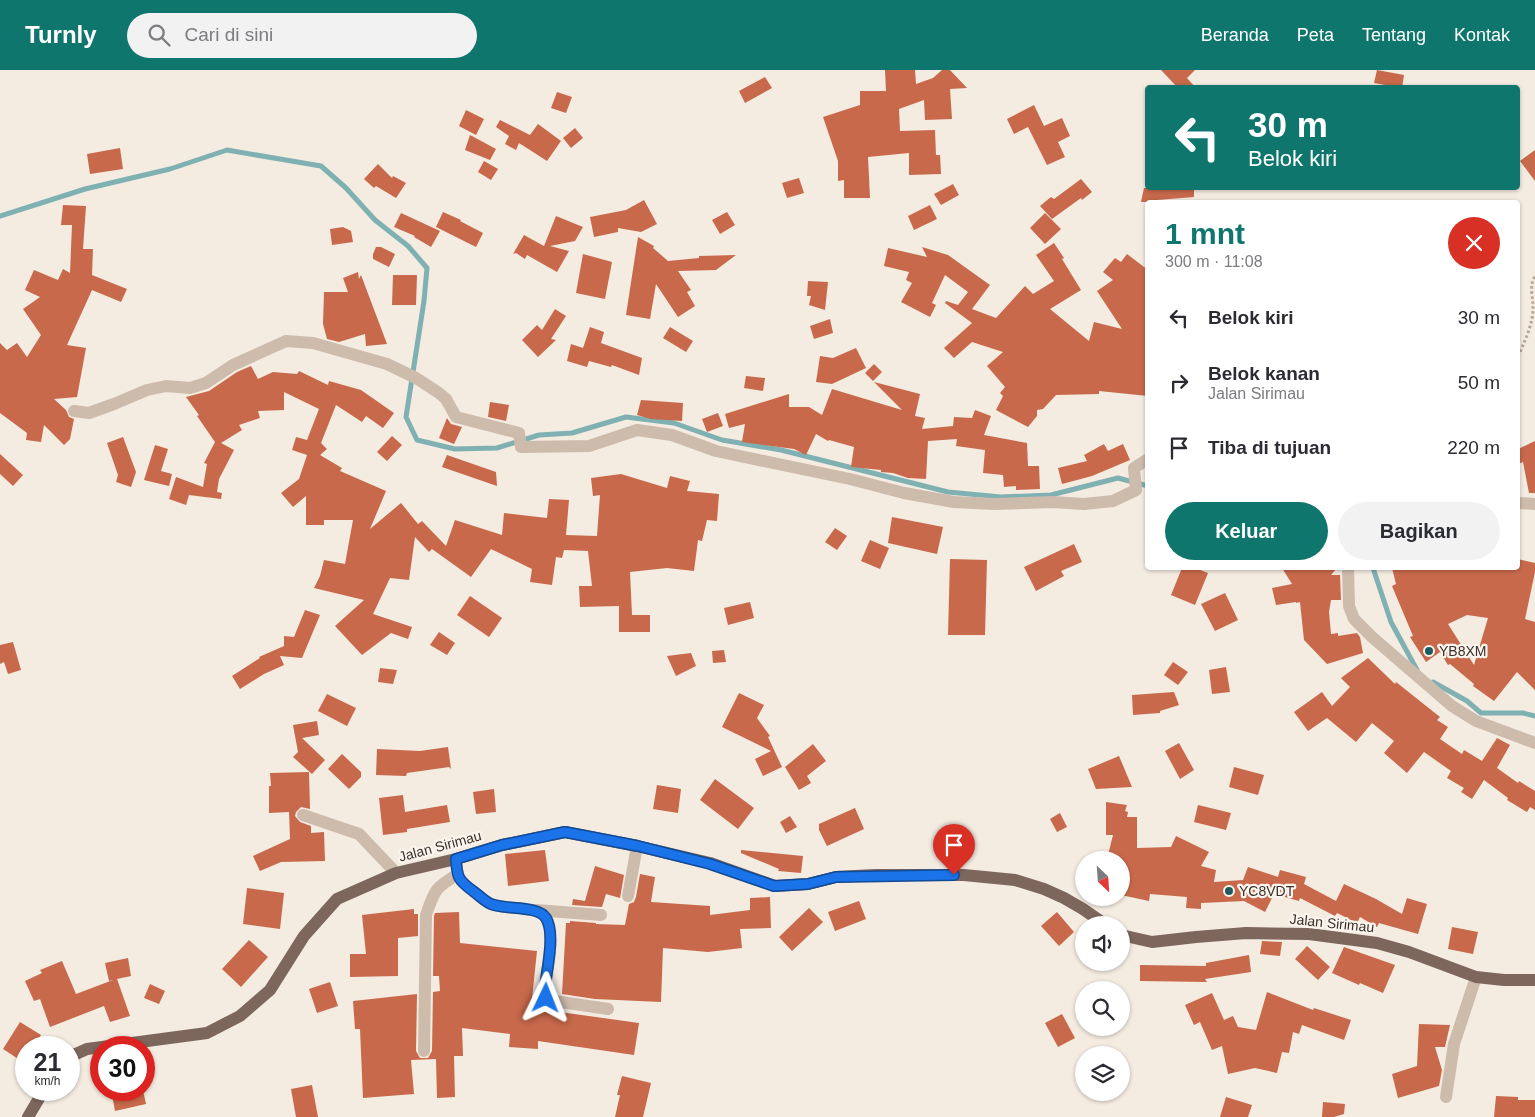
<!DOCTYPE html>
<html lang="id">
<meta charset="utf-8">
<style>
:root{--surface:#fff;--page:#f2f2f3;--text:#2b2b33;--muted:#7c7c81;--accent:#0f766e}
body{margin:0;font-family:Arial,sans-serif;background:var(--page);color:var(--text);height:100vh;display:flex;flex-direction:column;font-size:19px;white-space:nowrap}
*{box-sizing:border-box;margin:0}
p{font-size:16px;color:var(--muted)}
.icon{flex:none;width:28px;height:28px;fill:none;stroke:currentColor;stroke-width:2;stroke-linecap:round;stroke-linejoin:round}
.map{position:relative;flex:1;overflow:hidden}
.sheet{position:absolute;left:1145px;top:130px;width:375px;height:370px;display:flex;flex-direction:column;background:var(--surface);border-radius:5px;box-shadow:0 1px 4px #0004}
.sheet>*{flex:none}
.top-card{position:absolute;left:1145px;top:15px;width:375px;height:105px;border-radius:5px;box-shadow:0 1px 4px #0004;background:#0f766e;color:#fff;overflow:hidden}
.needle{width:32px;rotate:155deg}
.buttons{position:absolute;left:1075px;top:781px;display:grid;gap:10px}
.buttons a{display:grid;place-items:center;width:55px;height:55px;border-radius:50%;background:var(--surface);box-shadow:0 1px 4px #0004;font-size:25px}
.speed{position:absolute;left:15px;top:966px;display:flex;gap:10px;font-size:25px;font-weight:700;text-align:center}
.speed>*{display:grid;place-content:center;width:65px;height:65px;border-radius:50%;background:var(--surface);box-shadow:0 1px 4px #0004;line-height:1}
.speed small{font-size:12px;font-weight:400}
.speed .limit{border:8px solid #d22;background:#fff;color:#111}
.pin{position:absolute;display:grid;place-items:center;width:42px;height:42px;color:#fff;margin:-51px -21px;border-radius:50% 50% 50% 0;rotate:-45deg;box-shadow:0 0 5px #0007}
.pin .icon{rotate:45deg}
.me{position:absolute;width:55px;margin:-28px;rotate:2deg;stroke-linejoin:round;filter:drop-shadow(0 0 4px #0008)}
.turn{display:flex;align-items:center;gap:18px;height:105px;padding:0 20px;font-size:22px}
.turn .icon{width:65px;height:65px;stroke-width:2.5}
.turn b{display:block;font-size:35px;line-height:42px}
.round{display:grid;place-items:center;flex:none;width:52px;height:52px;border-radius:26px;background:var(--page)}
.summary{display:flex;align-items:center;justify-content:space-between;height:85px;padding:0 20px}
h1{font-size:30px;font-weight:600;line-height:38px;color:var(--accent)}
.action{display:flex;gap:10px;margin-top:auto;padding:10px 20px}
.action a{flex:1;height:58px;border-radius:30px;background:var(--accent);color:#fff;font-size:20px;font-weight:600;line-height:58px;text-align:center}
.action a+a{background:var(--page);color:var(--text)}
ul{padding:0;list-style:none}
li{display:flex;align-items:center;gap:15px;height:65px;padding:0 20px}
li div{flex:1}
li b{display:block;font-size:19px}
li em{font-style:normal}
header{display:flex;align-items:center;gap:30px;box-sizing:border-box;height:70px;padding:0 25px;background:var(--accent);color:#fff}
header strong{font-size:24px}
nav{display:flex;gap:28px;margin-inline-start:auto;font-size:18px}
.search{width:350px;height:45px;background:var(--page);display:flex;align-items:center;gap:12px;box-sizing:border-box;padding:0 18px;border-radius:28px;color:var(--muted);font-size:19px}
.map>svg:first-child{display:block}
.lines{fill:none;stroke-linecap:round;stroke-linejoin:round}
.stream{stroke:#7fb0b2;stroke-width:5}
.building{fill:#c8694b;fill-rule:evenodd}
.path{stroke:#b9a596;stroke-width:3;stroke-dasharray:2.5 2.5;stroke-linecap:butt}
.minor{stroke:#cdbbac;stroke-width:12}
.major{stroke:#7d675c;stroke-width:12}
.route-casing{stroke:#114b97;stroke-width:12}
.route{stroke:#1a73e8;stroke-width:9}
.poi-dot{fill:#1f5a5e;stroke:#fbf5ee;stroke-width:2}
.labels{text-anchor:middle;dominant-baseline:central;stroke-width:4.5;stroke-linejoin:round;paint-order:stroke}
.poi-label{font-size:14px;fill:#3b302b;stroke:#fbf5ee;text-anchor:start}
.street-label{font-size:14px;fill:#3b302b;stroke:#fbf5ee}
</style>
<header>
<strong>Turnly</strong>
<div class="search"><svg class="icon" aria-label="search" viewBox="0 0 24 24"><circle cx="10" cy="10" r="6"/><path d="M15 15l6 6"/></svg>Cari di sini</div>
<nav><a>Beranda</a><a>Peta</a><a>Tentang</a><a>Kontak</a></nav>
</header>
<div class="map">
<svg width="1535" height="1047" viewBox="0 0 1535 1047">
<rect width="100%" height="100%" fill="#f4ebe1"/>
<g class="lines">
<!-- stream -->
<g class="stream">
<polyline points="0,146 85,119 170,99 227,80 321,96 346,118 375,150 408,176 427,198 424,231 406,347 417,370 455,379 497,378 539,365 572,363 626,347 674,353 722,370 781,380 948,422 1001,427 1051,425 1118,408 1148,416"/>
<polyline points="1373,498 1391,552 1417,600"/>
<polyline points="1433,612 1467,631 1481,643 1523,643 1535,646"/>
</g>
</g>
<!-- building -->
<g class="building">
<polygon points="885,0 915,0 916,14 933,8 942,0 950,0 967,18 950,19 952,49 925,50 924,30 899,39 900,61 935,60 936,85 940,85 941,104 909,105 909,83 868,87 870,128 844,128 844,110 838,111 838,91 823,47 860,35 860,21 886,21"/>
<polygon points="1161,0 1195,0 1187,8 1196,18 1178,18"/>
<polygon points="1377,0 1404,5 1402,18 1374,13"/>
<polygon points="765,7 772,18 745,33 739,21"/>
<polygon points="557,22 572,27 566,43 551,38"/>
<polygon points="1034,35 1044,56 1062,48 1070,66 1058,72 1065,87 1047,95 1028,57 1014,64 1007,49"/>
<polygon points="466,40 484,49 476,65 459,56"/>
<polygon points="500,50 530,65 538,54 561,71 547,91 519,73 516,80 505,74 509,66 496,57"/>
<polygon points="575,58 583,68 571,78 563,68"/>
<polygon points="470,65 496,79 490,90 465,80"/>
<polygon points="120,78 123,99 90,104 87,84"/>
<polygon points="1535,80 1535,111 1520,91"/>
<polygon points="484,91 498,99 491,110 478,102"/>
<polygon points="378,94 392,108 393,106 406,113 396,128 376,116 374,118 364,109"/>
<polygon points="799,108 804,123 787,128 782,113"/>
<polygon points="1081,109 1092,122 1082,130 1081,128 1052,149 1040,136 1051,127 1054,129"/>
<polygon points="953,114 959,125 941,135 934,124"/>
<polygon points="1144,118 1194,118 1194,127 1157,130 1156,132 1141,132"/>
<polygon points="644,130 657,154 641,162 618,158 618,162 594,167 590,147 626,140"/>
<polygon points="63,135 86,136 83,179 93,179 92,205 127,219 121,232 92,220 67,275 86,278 77,327 54,329 66,340 69,347 74,349 70,369 64,375 44,355 41,372 26,370 27,363 0,343 0,273 7,280 17,273 27,287 41,265 23,239 40,227 25,220 34,200 58,210 63,199 70,203 72,155 61,155"/>
<polygon points="930,135 937,149 914,160 908,146"/>
<polygon points="443,142 461,150 460,151 483,163 476,177 436,157"/>
<polygon points="727,142 735,155 720,164 712,150"/>
<polygon points="401,143 440,161 431,177 414,167 415,166 394,157"/>
<polygon points="1045,143 1061,159 1045,174 1030,158"/>
<polygon points="556,146 583,157 575,171 550,176 569,181 557,202 527,185 525,189 516,183 513,184 524,165 544,176"/>
<polygon points="343,157 351,161 353,172 332,175 330,159"/>
<polygon points="638,167 654,176 653,178 668,191 699,188 699,186 736,185 716,200 678,201 691,220 687,222 695,236 678,247 656,214 650,249 626,245"/>
<polygon points="1054,173 1064,188 1062,189 1081,220 1050,239 1089,271 1094,252 1122,259 1097,221 1113,210 1103,202 1115,188 1121,192 1127,184 1148,200 1148,326 1099,321 1099,324 1056,325 1043,339 1037,340 1037,346 1028,357 996,340 1003,326 1000,323 1005,317 987,296 1003,282 972,272 954,288 944,278 972,253 945,233 946,231 958,235 968,222 945,205 932,233 936,235 930,247 901,232 912,213 906,210 909,202 884,196 888,178 927,187 922,177 948,185 990,215 972,239 996,248 1025,216 1033,224 1054,211 1036,185"/>
<polygon points="376,177 381,177 395,184 389,197 373,189 373,184"/>
<polygon points="583,184 612,192 605,229 576,223"/>
<polygon points="358,202 359,209 361,205 387,274 366,276 365,264 339,272 327,269 323,254 324,222 348,222 343,208"/>
<polygon points="393,205 417,205 416,235 392,235"/>
<polygon points="808,211 828,212 825,240 809,235 811,226 807,226"/>
<polygon points="555,239 566,246 551,269 556,270 538,287 522,270 537,255 542,260"/>
<polygon points="830,249 833,263 814,269 810,256"/>
<polygon points="590,257 604,262 601,273 642,288 639,305 612,295 611,297 589,291 587,297 567,291 571,274 583,278"/>
<polygon points="670,257 693,271 686,282 663,268"/>
<polygon points="856,278 866,298 832,314 816,312 820,286 833,288"/>
<polygon points="874,294 882,302 873,311 865,303"/>
<polygon points="251,296 258,309 273,302 297,304 299,301 328,315 329,311 361,320 394,343 383,358 366,346 362,352 336,335 321,373 327,379 320,385 342,398 340,401 386,421 370,459 401,433 418,454 422,451 446,476 455,450 502,465 504,443 547,448 549,429 569,430 566,465 597,466 600,425 593,426 591,408 621,404 667,418 670,406 690,411 687,421 719,424 717,451 707,450 702,471 698,470 694,501 667,498 630,502 632,545 650,545 650,562 619,562 619,536 580,537 579,516 592,516 588,481 564,480 562,488 556,487 552,515 530,512 532,499 491,479 471,507 432,479 429,482 415,467 409,510 390,508 373,544 412,557 408,569 391,563 362,585 335,556 364,530 314,518 320,506 324,490 345,494 353,450 324,450 324,455 306,455 306,426 293,437 281,423 299,409 307,385 292,380 296,367 307,370 319,339 284,322 284,340 258,341 260,348 239,355 242,360 221,373 234,380 219,409 217,422 222,423 221,429 189,425 186,435 169,429 176,407 203,417 207,394 204,393 215,372 197,346 199,345 186,327 209,321 237,302"/>
<polygon points="746,306 765,308 763,321 744,318"/>
<polygon points="874,312 920,324 915,346 925,348 922,359 953,356 954,347 972,348 975,340 991,346 984,365 1027,373 1028,396 1039,396 1040,419 1016,420 1016,416 1004,417 1003,405 983,403 985,380 956,376 957,369 928,371 926,409 908,408 893,403 881,402 881,400 851,397 854,377 829,370 828,371 816,364 806,385 794,379 742,372 745,354 729,358 725,344 789,324 789,337 809,337 822,345 832,319 902,340"/>
<polygon points="641,330 683,333 682,351 651,349 637,345"/>
<polygon points="490,332 509,335 506,351 488,347"/>
<polygon points="718,343 723,356 707,362 702,349"/>
<polygon points="447,348 451,354 462,357 454,374 439,368"/>
<polygon points="392,366 402,375 387,391 377,382"/>
<polygon points="123,367 136,402 131,417 116,412 118,405 107,373"/>
<polygon points="1535,371 1535,423 1529,423 1523,392 1518,394 1518,379"/>
<polygon points="1104,374 1108,381 1123,374 1130,390 1092,406 1062,414 1058,398 1087,391 1084,385"/>
<polygon points="155,375 168,379 161,401 172,404 169,416 144,410"/>
<polygon points="0,384 23,405 13,416 0,404"/>
<polygon points="447,385 496,402 497,416 442,397"/>
<polygon points="892,447 943,457 937,484 888,473"/>
<polygon points="835,458 847,466 837,480 825,472"/>
<polygon points="870,470 889,478 880,499 861,491"/>
<polygon points="1074,474 1082,492 1061,501 1064,506 1036,521 1024,497"/>
<polygon points="950,489 987,490 985,565 948,565"/>
<path d="M1518 489 1535 493V502L1525 549 1535 552V620L1517 602 1494 631 1473 616 1474 614 1450 594 1448 595 1440 582 1426 592 1410 567 1413 566 1392 516 1396 514 1392 498H1518ZM1467 545 1488 548 1474 595 1448 554Z"/>
<polygon points="1182,498 1195,498 1208,503 1195,535 1171,525"/>
<polygon points="1282,498 1337,498 1331,505 1340,505 1341,530 1331,530 1329,542 1331,564 1338,563 1338,566 1357,563 1360,567 1363,583 1327,594 1304,570 1300,532 1296,533 1296,532 1276,535 1272,518 1292,514"/>
<polygon points="1225,523 1238,550 1215,561 1201,534"/>
<polygon points="470,526 502,548 489,567 457,545"/>
<polygon points="750,532 754,548 728,555 724,538"/>
<polygon points="305,540 320,545 302,588 280,586 284,595 264,604 240,619 232,606 260,588 259,587 284,576 284,566 294,567"/>
<polygon points="439,562 455,573 447,585 430,575"/>
<polygon points="13,572 21,600 8,604 4,592 0,594 0,575"/>
<polygon points="724,580 726,592 713,593 712,581"/>
<polygon points="691,583 696,596 676,606 667,586"/>
<polygon points="1368,588 1395,614 1396,612 1440,647 1437,650 1448,657 1440,669 1462,684 1464,680 1482,691 1497,668 1510,675 1497,698 1518,713 1519,711 1535,721 1535,740 1530,737 1527,742 1507,730 1508,728 1484,710 1472,729 1461,722 1464,718 1447,708 1451,701 1424,682 1407,703 1384,683 1394,671 1372,653 1356,672 1327,648 1308,661 1294,642 1322,622 1332,636 1350,617 1341,608"/>
<polygon points="1173,592 1188,602 1178,615 1164,605"/>
<polygon points="1226,597 1230,622 1212,624 1209,600"/>
<polygon points="380,598 397,600 393,614 378,612"/>
<polygon points="1174,622 1179,635 1160,641 1160,643 1133,645 1132,625"/>
<polygon points="739,623 764,635 757,648 770,666 768,667 782,697 763,706 755,689 771,681 722,657"/>
<polygon points="327,624 356,638 347,656 318,641"/>
<polygon points="317,651 319,665 302,668 325,690 312,704 293,687 298,682 293,655"/>
<polygon points="1179,673 1194,700 1180,709 1165,681"/>
<polygon points="813,674 826,691 807,706 811,713 799,720 785,697"/>
<polygon points="448,677 451,699 449,697 407,703 406,706 376,705 377,679 420,681"/>
<polygon points="342,684 361,702 361,707 349,719 328,699"/>
<polygon points="1119,686 1132,717 1096,719 1088,699"/>
<polygon points="1234,697 1264,705 1258,725 1229,717"/>
<polygon points="309,702 310,739 301,737 296,742 295,746 300,752 311,756 311,763 324,762 325,791 281,792 260,801 253,786 290,769 289,742 269,743 269,716 271,716 270,703"/>
<polygon points="715,709 754,738 738,759 700,730"/>
<polygon points="657,715 681,719 678,743 653,739"/>
<polygon points="494,719 496,742 476,744 473,722"/>
<polygon points="403,725 405,742 447,735 450,752 407,759 407,762 383,765 379,728"/>
<polygon points="1106,732 1127,735 1125,741 1128,742 1127,747 1137,747 1137,778 1171,777 1176,766 1209,782 1201,796 1216,800 1214,812 1243,810 1248,797 1278,807 1280,800 1306,807 1304,814 1336,831 1344,814 1376,829 1402,844 1407,828 1427,834 1418,864 1379,853 1377,857 1360,847 1357,853 1337,843 1335,846 1300,828 1299,831 1274,824 1265,842 1244,831 1201,833 1201,839 1186,838 1187,827 1150,824 1149,831 1121,825 1121,790 1107,789 1113,765 1106,765"/>
<polygon points="1198,735 1231,743 1226,760 1194,752"/>
<polygon points="855,738 864,759 827,776 819,760 819,754"/>
<polygon points="1060,743 1067,757 1057,762 1050,749"/>
<polygon points="790,746 797,757 786,763 780,752"/>
<polygon points="545,780 549,811 508,816 505,784"/>
<polygon points="741,780 803,786 801,803 778,801 779,799 741,783"/>
<polygon points="595,796 624,805 620,828 606,824 602,837 572,835 573,829 585,831"/>
<polygon points="640,804 655,807 651,832 710,836 710,845 750,840 750,828 770,827 771,858 740,859 742,878 708,882 663,878 661,932 595,929 562,924 566,853 570,853 570,851 596,853 596,854 625,855 629,834 634,832 636,827"/>
<polygon points="247,818 284,823 280,859 243,854"/>
<polygon points="859,831 866,849 835,861 828,842"/>
<polygon points="809,838 823,852 792,881 779,867"/>
<polygon points="414,839 414,844 418,844 418,866 398,868 398,906 350,907 350,884 366,884 362,845"/>
<polygon points="459,842 460,873 537,881 531,938 639,953 634,985 538,971 538,979 509,977 510,964 462,958 463,986 454,986 455,1027 437,1028 436,989 411,990 414,1024 363,1028 360,959 355,959 353,931 417,924 416,981 420,988 428,988 432,981 433,922 440,921 439,906 433,906 434,846 435,843"/>
<polygon points="1057,842 1074,862 1059,876 1041,856"/>
<polygon points="1452,857 1478,862 1473,884 1448,879"/>
<polygon points="249,870 268,887 241,917 222,899"/>
<polygon points="1262,871 1282,872 1280,886 1260,884"/>
<polygon points="1307,876 1330,897 1318,910 1295,889"/>
<polygon points="1344,877 1395,895 1383,923 1360,913 1359,915 1332,903"/>
<polygon points="1249,885 1251,902 1205,909 1207,912 1140,911 1140,895 1206,896 1206,893"/>
<polygon points="128,888 131,906 117,909 130,946 110,952 104,936 50,957 40,929 34,931 25,911 42,903 40,900 62,891 76,924 113,910 109,911 105,893"/>
<polygon points="330,912 338,936 317,943 309,919"/>
<polygon points="150,914 165,921 159,934 144,928"/>
<polygon points="1267,922 1313,940 1314,938 1351,950 1344,970 1302,955 1299,964 1293,962 1289,983 1282,982 1277,1003 1255,998 1228,1004 1222,976 1212,980 1200,952 1194,955 1185,935 1212,923 1224,950 1233,946 1238,957 1256,960"/>
<polygon points="1062,944 1075,968 1058,977 1045,953"/>
<polygon points="20,952 41,965 33,978 26,978 26,994 3,979"/>
<polygon points="1419,954 1450,955 1445,977 1435,977 1442,1000 1439,1016 1398,1028 1392,1004 1417,996"/>
<polygon points="622,1006 651,1013 643,1047 615,1047 620,1025 617,1025"/>
<polygon points="312,1015 318,1047 296,1047 291,1019"/>
<polygon points="111,1020 143,1020 146,1034 115,1041"/>
<polygon points="1496,1026 1518,1027 1518,1030 1535,1030 1535,1047 1494,1047"/>
<polygon points="1226,1027 1252,1035 1248,1047 1220,1047"/>
<polygon points="1323,1032 1345,1034 1344,1044 1334,1047 1322,1047"/>
</g>
<g class="lines">
<!-- path -->
<path class="path" d="M1518 286C1524 274 1534 251 1533 237 1533 227 1529 216 1535 206"/>
<!-- minor -->
<g class="minor">
<polyline points="74,341 89,343 114,334 147,320 166,316 190,318 206,313 233,295 286,271 313,273 387,294 416,308 439,323 446,329 456,347 519,363 521,377 589,376 637,360 672,365 716,381 850,409 904,423 954,432 994,434 1053,432 1084,434 1113,431 1136,420 1134,398 1148,389"/>
<polyline points="1518,433 1535,434"/>
<polyline points="1348,498 1349,536 1354,549 1372,567 1452,636 1476,651 1535,673"/>
<polyline points="303,745 359,764 396,803"/>
<path d="M456 789C457 807 458 810 473 821 478 825 484 831 491 834 505 840 538 835 546 848 556 864 546 904 544 923L548 930 608 939"/>
<polyline points="628,826 637,776"/>
<polyline points="536,840 601,845"/>
<path d="M424 981 426 845C434 822 435 817 457 805"/>
<polyline points="1446,1027 1454,974 1476,907"/>
</g>
<!-- major -->
<g class="major">
<polyline points="1121,865 1152,872 1196,867 1246,863 1309,864 1377,873 1409,882 1476,907 1504,910 1535,910"/>
<polyline points="69,987 87,979 207,963 240,946 270,920 304,866 337,829 396,803 456,789 502,775 565,762 637,776 710,793 775,816 808,814 836,807 875,805 964,805 1015,810 1044,819 1064,828 1083,839 1106,855"/>
<polyline points="28,1047 44,1020"/>
</g>
</g>
<g class="lines">
<!-- route casing -->
<g class="route-casing">
<path id="route" d="M546 928 544 923C546 904 556 864 546 848 538 835 505 840 491 834 484 831 479 825 473 821 458 810 457 807 456 789L502 775 565 762 638 776 710 794 774 816 808 814 836 807 954 805"/>
</g>
<!-- route -->
<use href="#route" class="route"/>
</g>
<!-- markers -->
<g class="poi-dot">
<circle cx="1429" cy="581" r="5"/>
<circle cx="1229" cy="821" r="5"/>
</g>
<g class="labels">
<!-- poi labels -->
<g class="poi-label">
<text x="1439" y="581">YB8XM</text>
<text x="1239" y="821">YC8VDT</text>
</g>
<!-- street labels -->
<g class="street-label">
<text transform="translate(440 776) rotate(-15)">Jalan Sirimau</text>
<text transform="translate(1332 853) rotate(6)">Jalan Sirimau</text>
</g>
</g>
</svg>
<div class="buttons">
<a><svg class="needle" viewBox="-14 -14 28 28"><path d="M0-13l5 13h-10z" fill="#e53935"/><path d="M0 13l5-13h-10z" fill="#7c7c81"/></svg></a>
<a><svg class="icon" aria-label="sound" viewBox="0 0 24 24"><path d="M4 9h4l5-4v14l-5-4H4zM17 9q2 3 0 6"/></svg></a>
<a><svg class="icon" aria-label="search" viewBox="0 0 24 24"><circle cx="10" cy="10" r="6"/><path d="M15 15l6 6"/></svg></a>
<a><svg class="icon" aria-label="layers" viewBox="0 0 24 24"><path d="M12 4l9 5-9 5-9-5zM3 14l9 5 9-5"/></svg></a>
</div>
<div class="speed"><div>21<small>km/h</small></div><div class="limit">30</div></div>
<div class="pin" style="left:954px;top:805px;background:#d93025"><svg class="icon" aria-label="arrive" viewBox="0 0 24 24"><path d="M6 21V4h12l-3 4 3 4H6"/></svg></div>
<svg class="me" style="left:546px;top:928px" viewBox="-20 -20 40 40"><path d="M0-17L14 15 0 8-14 15z" fill="#1a73e8" stroke="#fff" stroke-width="4"/></svg>
<div class="top-card">
<div class="turn"><svg class="icon" aria-label="left" viewBox="0 0 24 24"><path d="M17 20v-9H6M10 6l-5 5 5 5"/></svg><div><b>30 m</b>Belok kiri</div></div>
</div>
<section class="sheet">
<div class="summary"><div><h1>1 mnt</h1><p>300 m · 11:08</p></div><a class="round" style="background:#d93025;color:#fff"><svg class="icon" aria-label="close" viewBox="0 0 24 24"><path d="M6 6l12 12M18 6L6 18"/></svg></a></div>
<ul>
<li><svg class="icon" aria-label="left" viewBox="0 0 24 24"><path d="M17 20v-9H6M10 6l-5 5 5 5"/></svg><div><b>Belok kiri</b></div><em>30 m</em></li>
<li><svg class="icon" aria-label="right" viewBox="0 0 24 24"><path d="M7 20v-9h11M14 6l5 5-5 5"/></svg><div><b>Belok kanan</b><p>Jalan Sirimau</p></div><em>50 m</em></li>
<li><svg class="icon" aria-label="arrive" viewBox="0 0 24 24"><path d="M6 21V4h12l-3 4 3 4H6"/></svg><div><b>Tiba di tujuan</b></div><em>220 m</em></li>
</ul>
<div class="action"><a>Keluar</a><a>Bagikan</a></div>
</section>
</div>
